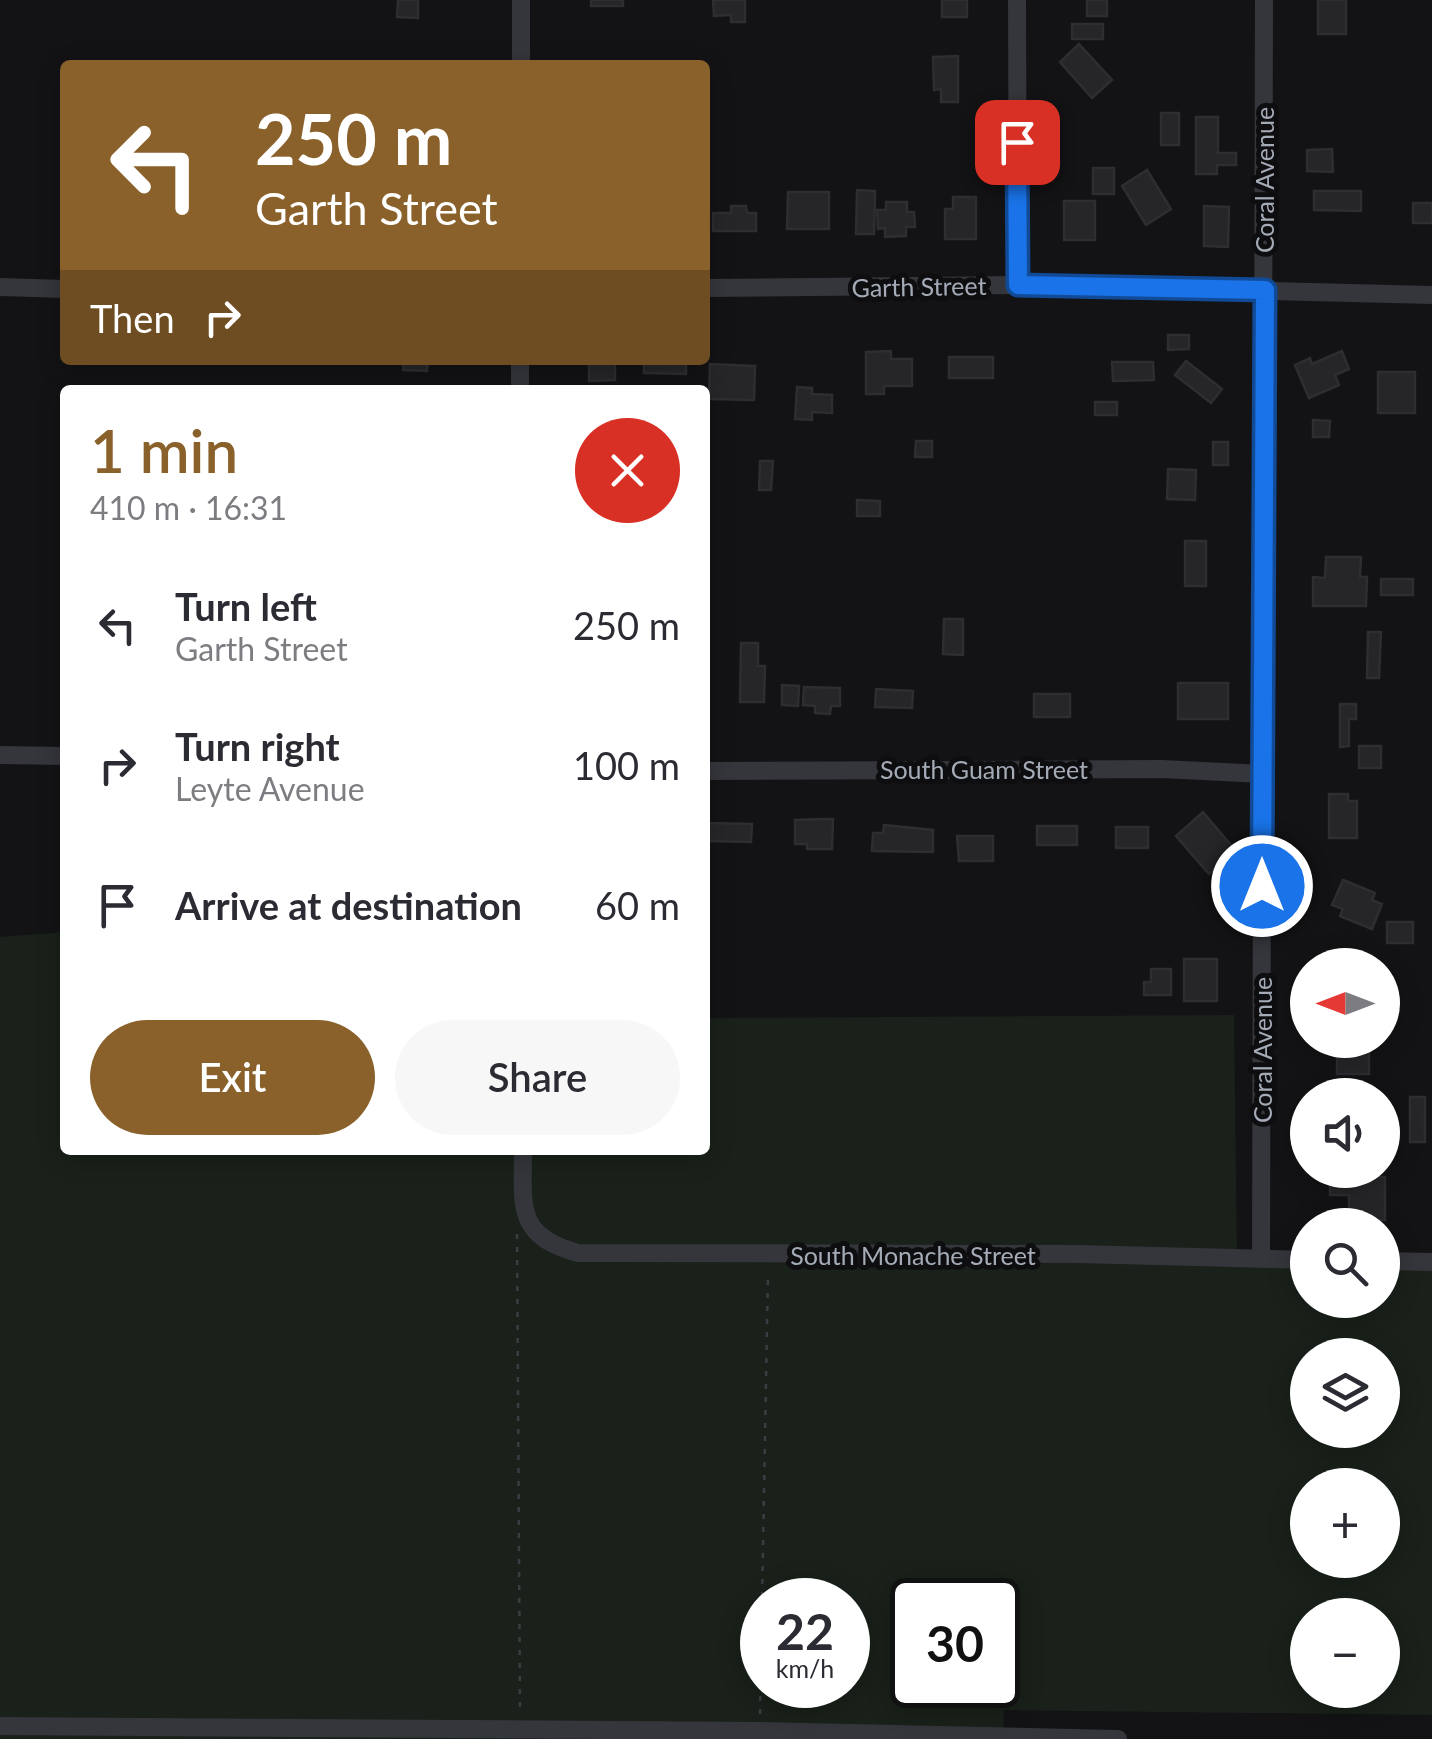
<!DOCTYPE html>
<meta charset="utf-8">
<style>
:root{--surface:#fff;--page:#f7f7f7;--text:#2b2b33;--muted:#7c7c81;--accent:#8a612b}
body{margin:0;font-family:Lato,sans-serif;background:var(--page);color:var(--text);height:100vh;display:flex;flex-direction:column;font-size:38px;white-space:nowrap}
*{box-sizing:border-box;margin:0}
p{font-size:32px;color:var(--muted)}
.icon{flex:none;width:55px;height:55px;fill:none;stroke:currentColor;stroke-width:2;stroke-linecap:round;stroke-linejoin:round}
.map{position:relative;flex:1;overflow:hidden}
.drawer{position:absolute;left:60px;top:385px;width:650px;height:770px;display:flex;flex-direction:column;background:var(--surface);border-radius:10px;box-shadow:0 5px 25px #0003}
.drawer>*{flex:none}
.guide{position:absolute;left:60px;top:60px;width:650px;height:305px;border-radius:10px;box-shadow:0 5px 25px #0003;background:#8a612b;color:#fff;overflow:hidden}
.needle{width:65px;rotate:270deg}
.fabs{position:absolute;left:1290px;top:948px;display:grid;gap:20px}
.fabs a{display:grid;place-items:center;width:110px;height:110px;border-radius:50%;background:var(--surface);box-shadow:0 5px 25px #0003;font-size:50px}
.speed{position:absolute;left:740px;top:1578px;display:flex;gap:20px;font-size:50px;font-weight:700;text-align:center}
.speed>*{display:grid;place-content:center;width:130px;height:130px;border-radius:50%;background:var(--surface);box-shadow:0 5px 25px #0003;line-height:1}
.speed small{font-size:25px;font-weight:400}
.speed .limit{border:5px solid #111;border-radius:15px;background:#fff;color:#111}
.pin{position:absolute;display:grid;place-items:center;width:85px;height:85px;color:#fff;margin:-42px;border-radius:20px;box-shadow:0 5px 15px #0006}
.me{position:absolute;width:110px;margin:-55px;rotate:0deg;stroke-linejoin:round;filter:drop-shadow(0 0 8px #0008)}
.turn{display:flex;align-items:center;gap:35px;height:210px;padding:0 30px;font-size:45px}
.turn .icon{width:130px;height:130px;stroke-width:2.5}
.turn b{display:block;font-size:70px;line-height:85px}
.then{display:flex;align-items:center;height:95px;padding:0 30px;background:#0003;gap:20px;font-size:38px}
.round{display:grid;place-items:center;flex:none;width:105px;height:105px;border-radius:52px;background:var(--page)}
.head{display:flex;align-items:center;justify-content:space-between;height:170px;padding:0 30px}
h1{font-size:60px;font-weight:600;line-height:75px;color:var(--accent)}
.primary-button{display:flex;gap:20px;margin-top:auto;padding:20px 30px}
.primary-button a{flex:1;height:115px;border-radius:60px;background:var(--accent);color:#fff;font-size:40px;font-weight:600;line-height:115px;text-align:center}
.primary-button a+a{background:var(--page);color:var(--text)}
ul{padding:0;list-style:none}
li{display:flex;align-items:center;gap:30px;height:140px;padding:0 30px}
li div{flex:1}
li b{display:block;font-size:38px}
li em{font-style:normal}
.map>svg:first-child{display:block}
.green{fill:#19211a;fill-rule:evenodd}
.building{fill:#262629;stroke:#2d2d32;stroke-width:2.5}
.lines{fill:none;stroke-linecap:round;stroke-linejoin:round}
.path{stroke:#3a3d42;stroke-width:2.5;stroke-dasharray:5 8;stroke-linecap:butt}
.minor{stroke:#34363b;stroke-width:18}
.route-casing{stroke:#114b97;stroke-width:25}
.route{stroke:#1a73e8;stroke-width:18}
.labels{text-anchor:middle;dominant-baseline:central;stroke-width:10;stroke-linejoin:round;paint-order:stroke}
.street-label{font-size:25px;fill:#a4abb7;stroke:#0e0e10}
</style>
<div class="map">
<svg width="1432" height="1739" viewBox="0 0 1432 1739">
<rect width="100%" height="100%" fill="#131315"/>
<!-- green -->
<path class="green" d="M65 932V1150H705V1018L1234 1015 1237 1261H1307L1308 1300H1382L1383 1260H1432V1715L1004 1710 1003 1739H0V937ZM1308 1355H1382V1430H1308ZM1308 1485H1382V1560H1308ZM762 1600H848V1685H762ZM912 1600H998V1685H912ZM1308 1615H1382V1690H1308Z"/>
<!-- building -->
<g class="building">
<polygon points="398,0 418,0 418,18 397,17"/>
<rect x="591" y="0" width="32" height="6"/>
<polygon points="713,0 745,0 745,22 731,22 731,15 714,16"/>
<rect x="942" y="0" width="25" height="17"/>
<rect x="1087" y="0" width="20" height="16"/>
<rect x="1318" y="0" width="28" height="34"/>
<rect x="1072" y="24" width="31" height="15"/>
<polygon points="1079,44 1112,80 1092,98 1060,62"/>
<polygon points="958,56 958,102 941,102 941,89 934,90 933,57"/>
<rect x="1161" y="113" width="18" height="32"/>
<polygon points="1196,117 1218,117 1218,153 1236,153 1236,165 1217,165 1217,174 1196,174"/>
<polygon points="1332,149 1333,172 1307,171 1307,150"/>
<rect x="1093" y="168" width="21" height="26"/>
<polygon points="1147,170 1171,209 1146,225 1122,186"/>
<polygon points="857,190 875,191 874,234 856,234"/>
<polygon points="1314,191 1361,191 1361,211 1314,210"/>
<polygon points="788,192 829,192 829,229 787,229"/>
<polygon points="953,197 976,197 976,239 945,239 945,209 953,209"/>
<rect x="1064" y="201" width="31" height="39"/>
<polygon points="886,202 907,202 907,212 914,212 915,227 906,227 906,236 885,237 885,228 878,229 877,210 886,210"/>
<rect x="1413" y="203" width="19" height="20"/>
<polygon points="731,206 746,206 747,213 756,213 756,231 713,231 713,213 731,213"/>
<polygon points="1204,206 1229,207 1228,247 1204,246"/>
<polygon points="1168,335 1189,335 1189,349 1168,350"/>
<polygon points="891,351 891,359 912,359 912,386 884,386 884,394 866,394 866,352"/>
<polygon points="1342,351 1349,369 1335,375 1339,385 1309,398 1295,365 1310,358 1312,364"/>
<rect x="949" y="357" width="44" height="21"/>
<polygon points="404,360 428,360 427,371 403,370"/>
<polygon points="644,360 686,360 686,374 644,373"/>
<polygon points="589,361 615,361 615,380 589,381"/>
<polygon points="1186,361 1222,389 1211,403 1175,375"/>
<polygon points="1112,362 1153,362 1154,380 1113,381"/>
<polygon points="710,364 755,366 754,400 709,399"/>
<rect x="1378" y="372" width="37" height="41"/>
<polygon points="797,387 812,388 812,394 832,395 832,413 812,412 812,420 795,419"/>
<rect x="1095" y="402" width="22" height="13"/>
<polygon points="1313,420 1330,421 1329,437 1313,437"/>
<polygon points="916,441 932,441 932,457 915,457"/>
<rect x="1213" y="442" width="15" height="23"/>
<polygon points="760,461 773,461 771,490 759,490"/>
<polygon points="1168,469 1196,470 1195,500 1167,499"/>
<polygon points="857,500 880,501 880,516 857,516"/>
<rect x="1185" y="541" width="21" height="45"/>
<polygon points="1326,557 1361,557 1360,577 1367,577 1366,606 1313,606 1313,577 1325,578"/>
<rect x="1381" y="579" width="32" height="16"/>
<polygon points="944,619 963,619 963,655 943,654"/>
<polygon points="1368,632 1381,632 1379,678 1367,678"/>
<polygon points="741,643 758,643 758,666 765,666 764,702 740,702"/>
<rect x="1178" y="683" width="50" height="36"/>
<polygon points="782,685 799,686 798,706 782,705"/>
<polygon points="804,687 840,688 840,706 831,706 830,714 815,713 815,706 803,705"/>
<polygon points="876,689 913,691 912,708 875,707"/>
<rect x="1034" y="694" width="36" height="23"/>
<polygon points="1340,704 1356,704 1356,719 1349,719 1349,746 1340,747"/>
<rect x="1359" y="746" width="22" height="22"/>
<polygon points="1329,794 1348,794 1348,801 1357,801 1357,838 1329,838"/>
<polygon points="1203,812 1236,851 1209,874 1176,836"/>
<polygon points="822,819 833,819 832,849 807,849 807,844 795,844 795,820"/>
<polygon points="705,823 752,824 751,842 705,841"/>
<polygon points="884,825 933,830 933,852 872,851 873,833 883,833"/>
<rect x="1037" y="826" width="40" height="19"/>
<rect x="1116" y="827" width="32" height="21"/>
<polygon points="957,836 993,836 993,861 959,861"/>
<polygon points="1343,880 1375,893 1372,900 1382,904 1372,929 1340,916 1343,909 1332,905"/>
<rect x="1387" y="922" width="26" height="21"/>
<rect x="1184" y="959" width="33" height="42"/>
<polygon points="1151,969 1171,969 1171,995 1144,995 1144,982 1151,982"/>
<rect x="1337" y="1048" width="32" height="26"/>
<rect x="1410" y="1097" width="15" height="45"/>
<polygon points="1330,1176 1385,1177 1385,1220 1355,1220 1355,1209 1349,1209 1349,1195 1330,1195"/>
</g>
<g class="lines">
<!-- path -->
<g class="path">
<polyline points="517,1234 520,1711"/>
<polyline points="760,1714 768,1272"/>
</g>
<!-- minor -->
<g class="minor">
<polyline points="1017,0 1018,285"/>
<polyline points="521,65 521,0"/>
<polyline points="0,287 65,289"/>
<polyline points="705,288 1018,285 1432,295"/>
<polyline points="520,360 520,390"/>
<polyline points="0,755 65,756"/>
<polyline points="705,771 1162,769 1263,774"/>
<path d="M523 1150C523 1206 515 1236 578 1253L1079 1254 1308 1260"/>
<polyline points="1261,1259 1264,0"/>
<polyline points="1382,1261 1432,1262"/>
<polyline points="0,1726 760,1731 1118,1739"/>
</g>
</g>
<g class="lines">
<!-- route casing -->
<g class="route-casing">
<polyline id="route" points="1017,142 1018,285 1265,290 1262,886"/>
</g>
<!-- route -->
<use href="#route" class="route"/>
</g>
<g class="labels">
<!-- street labels -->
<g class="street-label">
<text transform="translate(1264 180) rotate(-90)">Coral Avenue</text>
<text transform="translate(919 286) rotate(-1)">Garth Street</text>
<text x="984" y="769">South Guam Street</text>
<text transform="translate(1262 1050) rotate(-90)">Coral Avenue</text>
<text x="913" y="1255">South Monache Street</text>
</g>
</g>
</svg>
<div class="fabs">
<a><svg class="needle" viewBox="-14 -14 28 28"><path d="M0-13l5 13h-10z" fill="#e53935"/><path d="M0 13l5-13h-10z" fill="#7c7c81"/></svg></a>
<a><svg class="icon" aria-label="sound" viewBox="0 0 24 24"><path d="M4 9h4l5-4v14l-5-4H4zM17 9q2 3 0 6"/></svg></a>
<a><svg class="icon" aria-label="search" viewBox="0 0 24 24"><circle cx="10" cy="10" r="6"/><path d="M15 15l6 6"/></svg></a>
<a><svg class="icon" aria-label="layers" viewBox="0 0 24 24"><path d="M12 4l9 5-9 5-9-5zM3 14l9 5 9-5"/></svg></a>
<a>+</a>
<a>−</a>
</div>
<div class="speed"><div>22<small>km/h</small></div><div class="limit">30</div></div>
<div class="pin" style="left:1017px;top:142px;background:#d93025"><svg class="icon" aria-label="arrive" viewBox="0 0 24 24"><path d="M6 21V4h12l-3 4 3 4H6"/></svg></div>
<svg class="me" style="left:1262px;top:886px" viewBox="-20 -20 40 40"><circle r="17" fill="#1a73e8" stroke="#fff" stroke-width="3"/><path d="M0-11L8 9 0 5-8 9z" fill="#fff"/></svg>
<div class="guide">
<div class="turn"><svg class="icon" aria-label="left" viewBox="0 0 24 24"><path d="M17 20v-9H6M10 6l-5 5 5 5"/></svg><div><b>250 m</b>Garth Street</div></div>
<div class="then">Then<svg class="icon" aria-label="right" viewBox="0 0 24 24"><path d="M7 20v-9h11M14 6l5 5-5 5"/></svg></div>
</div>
<section class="drawer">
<div class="head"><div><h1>1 min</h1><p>410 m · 16:31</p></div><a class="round" style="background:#d93025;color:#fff"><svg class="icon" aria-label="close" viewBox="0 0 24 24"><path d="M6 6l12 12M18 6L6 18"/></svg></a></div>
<ul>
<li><svg class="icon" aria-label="left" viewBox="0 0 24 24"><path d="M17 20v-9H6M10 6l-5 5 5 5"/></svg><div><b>Turn left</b><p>Garth Street</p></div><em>250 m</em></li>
<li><svg class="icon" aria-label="right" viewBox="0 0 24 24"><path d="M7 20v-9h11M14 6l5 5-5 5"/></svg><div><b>Turn right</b><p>Leyte Avenue</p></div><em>100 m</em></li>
<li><svg class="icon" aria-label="arrive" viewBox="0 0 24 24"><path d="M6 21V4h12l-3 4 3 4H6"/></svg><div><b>Arrive at destination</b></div><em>60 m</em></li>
</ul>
<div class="primary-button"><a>Exit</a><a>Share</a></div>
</section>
</div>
